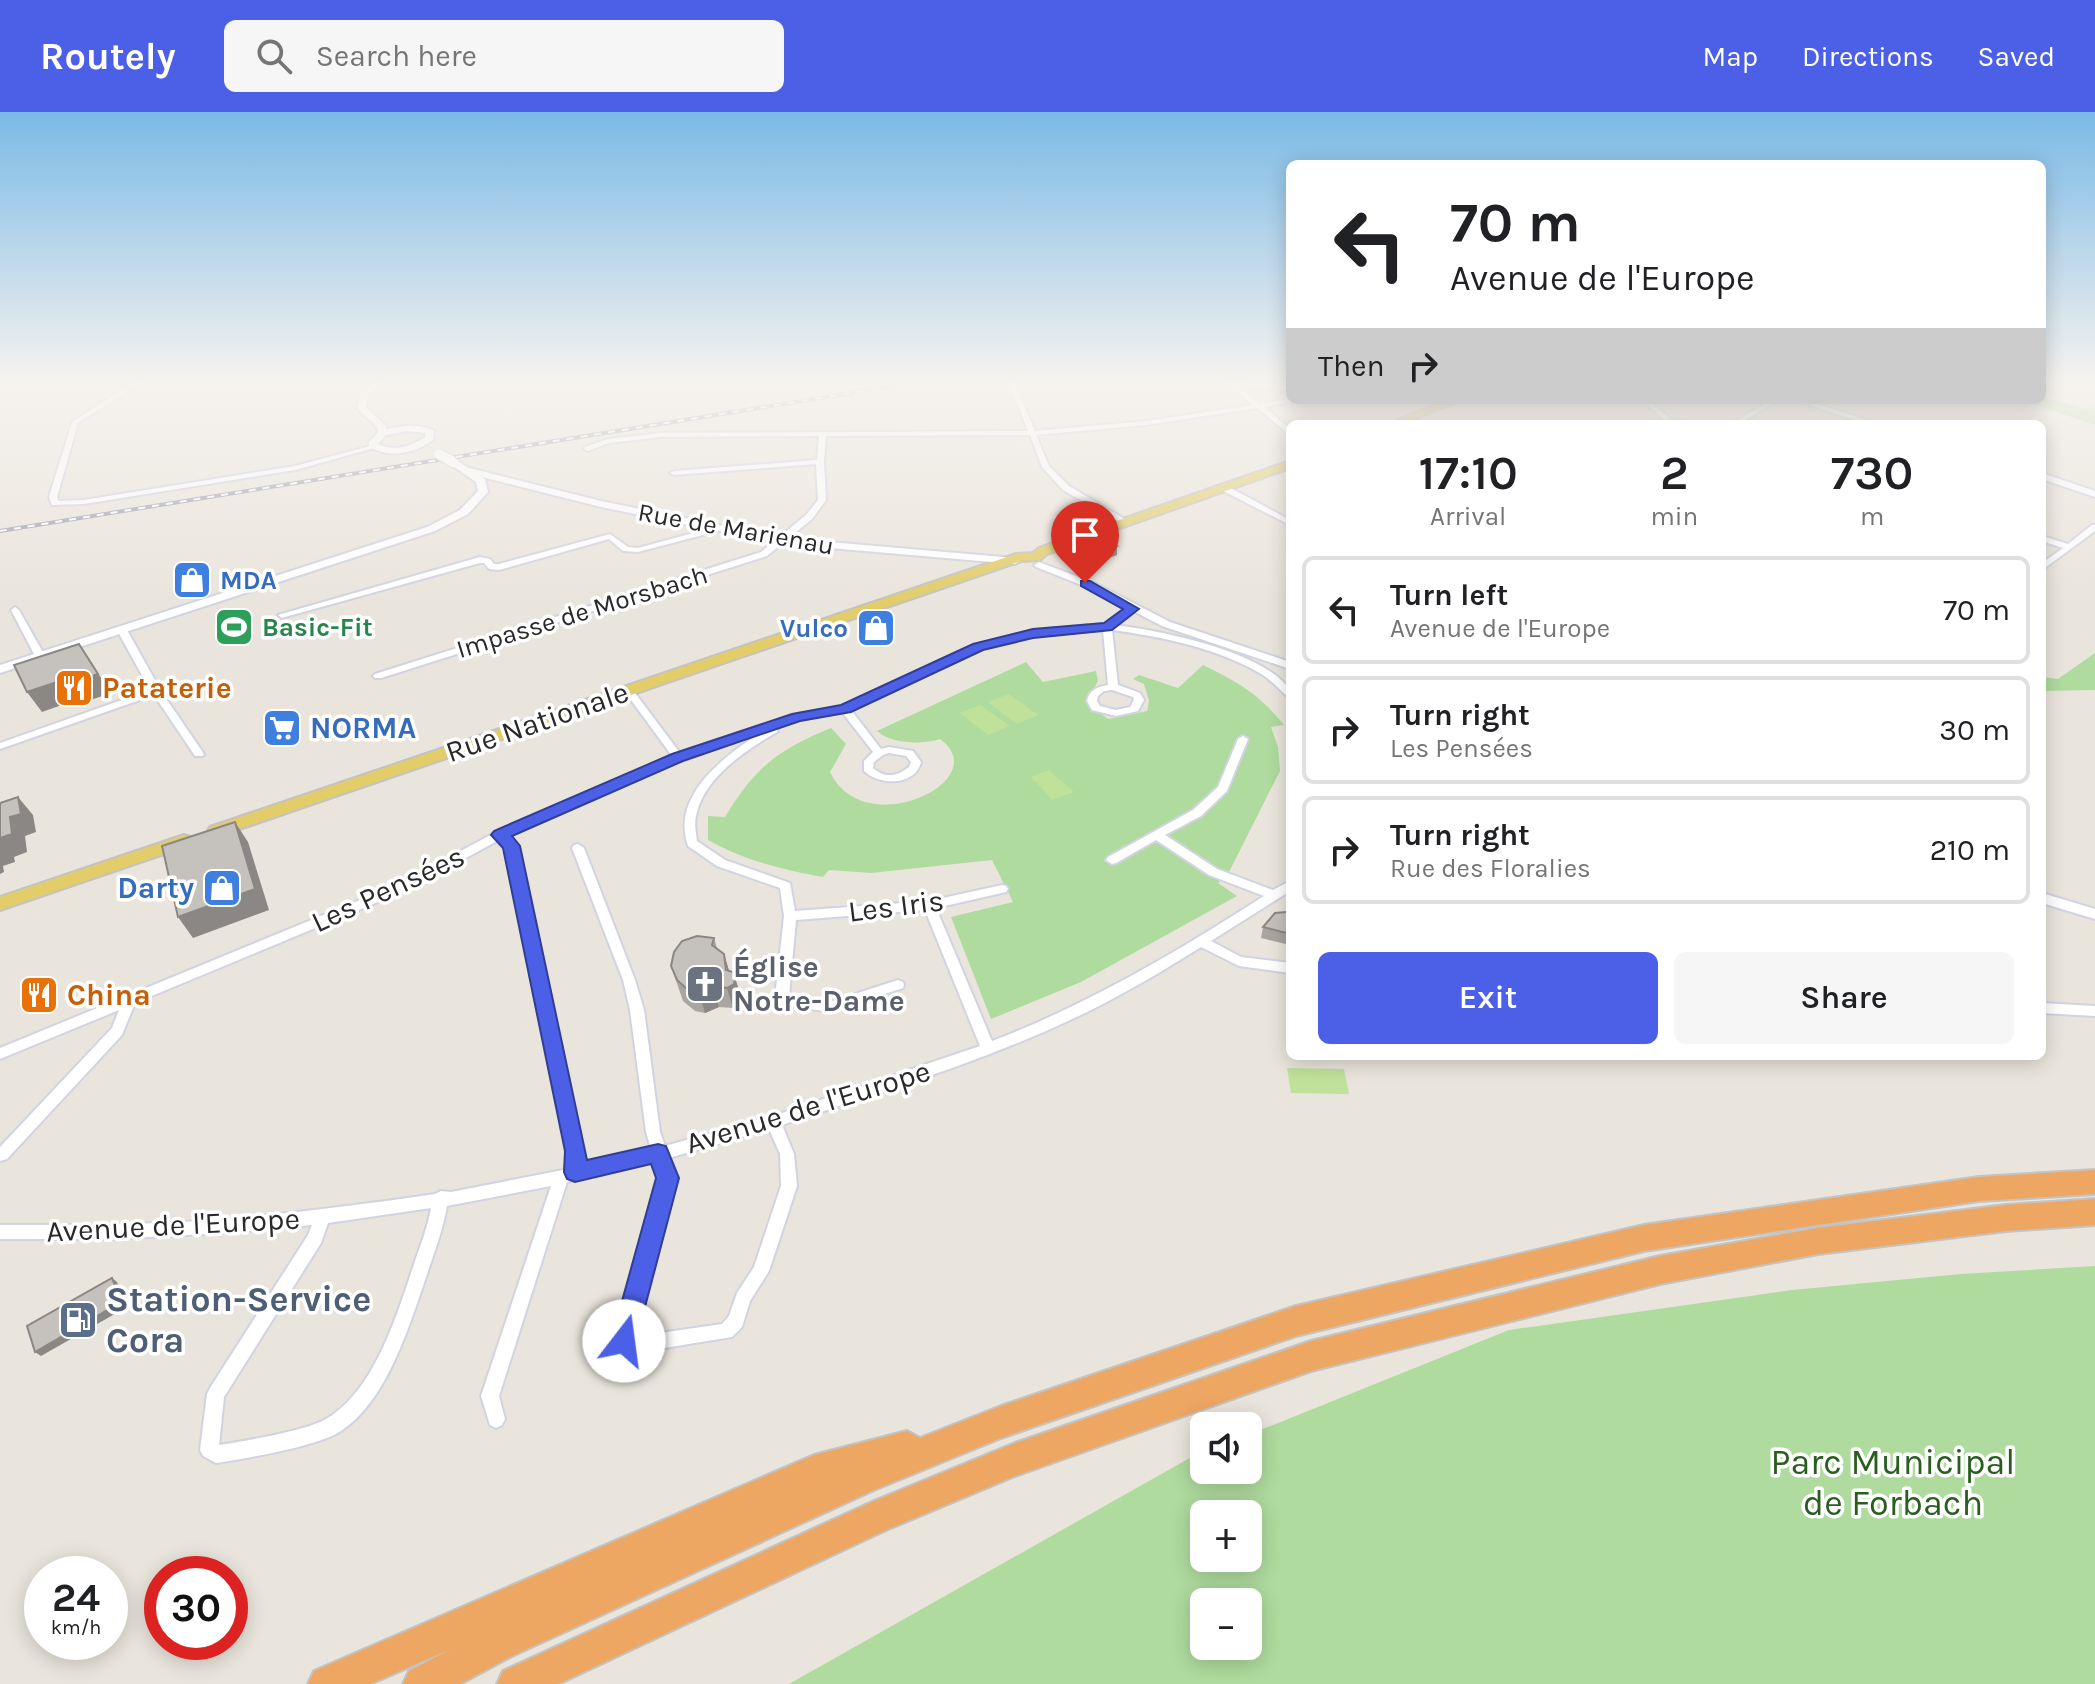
<!DOCTYPE html>
<meta charset="utf-8">
<style>
:root{--surface:#fff;--page:#f6f6f6;--text:#202124;--muted:#757577;--line:#e0e0e0;--accent:#4c60e7}
body{margin:0;font-family:Karla,sans-serif;background:var(--page);color:var(--text);height:100vh;display:flex;flex-direction:column;font-size:30px;white-space:nowrap}
*{box-sizing:border-box;margin:0}
p{font-size:26px;color:var(--muted)}
.icon{flex:none;width:44px;height:44px;fill:none;stroke:currentColor;stroke-width:2;stroke-linecap:round;stroke-linejoin:round}
.map{position:relative;flex:1;overflow:hidden}
.side{position:absolute;left:1286px;top:308px;width:760px;height:640px;display:flex;flex-direction:column;background:var(--surface);border-radius:12px;box-shadow:0 4px 20px #0003}
.side>*{flex:none}
.guide{position:absolute;left:1286px;top:48px;width:760px;height:244px;border-radius:12px;box-shadow:0 4px 20px #0003;background:#fff;color:var(--text);overflow:hidden}
.buttons{position:absolute;left:1190px;top:1300px;display:grid;gap:16px}
.buttons a{display:grid;place-items:center;width:72px;height:72px;border-radius:12px;background:var(--surface);box-shadow:0 4px 20px #0003;font-size:40px}
.speed{position:absolute;left:24px;top:1444px;display:flex;gap:16px;font-size:40px;font-weight:700;text-align:center}
.speed>*{display:grid;place-content:center;width:104px;height:104px;border-radius:50%;background:var(--surface);box-shadow:0 4px 20px #0003;line-height:1}
.speed small{font-size:20px;font-weight:400}
.speed .limit{border:12px solid #d22;background:#fff;color:#111}
.pin{position:absolute;display:grid;place-items:center;width:68px;height:68px;color:#fff;margin:-82px -34px;border-radius:50% 50% 50% 0;rotate:-45deg;box-shadow:0 0 8px #0007}
.pin .icon{rotate:45deg}
.me{position:absolute;width:88px;margin:-44px;rotate:15deg;stroke-linejoin:round;filter:drop-shadow(0 0 6px #0008)}
.turn{display:flex;align-items:center;gap:28px;height:168px;padding:0 32px;font-size:36px}
.turn .icon{width:104px;height:104px;stroke-width:2.5}
.turn b{display:block;font-size:56px;line-height:68px}
.then{display:flex;align-items:center;height:76px;padding:0 32px;background:#0003;gap:16px;font-size:30px}
.eta{display:flex;justify-content:space-evenly;align-items:center;height:136px;text-align:center}
.eta b{font-size:48px;font-weight:600;line-height:56px}
.primary-button{display:flex;gap:16px;margin-top:auto;padding:16px 32px}
.primary-button a{flex:1;height:92px;border-radius:12px;background:var(--accent);color:#fff;font-size:32px;font-weight:600;line-height:92px;text-align:center}
.primary-button a+a{background:var(--page);color:var(--text)}
ul{padding:0;list-style:none}
li{display:flex;align-items:center;gap:24px;height:108px;margin:0 16px 12px;padding:0 16px;border:4px solid var(--line);border-radius:12px}
li div{flex:1}
li b{display:block;font-size:30px}
li em{font-style:normal}
header{display:flex;align-items:center;gap:48px;box-sizing:border-box;height:112px;padding:0 40px;background:var(--accent);color:#fff}
header strong{font-size:38px}
nav{display:flex;gap:44px;margin-inline-start:auto;font-size:28px}
.search{width:560px;height:72px;background:var(--page);display:flex;align-items:center;gap:20px;box-sizing:border-box;padding:0 28px;border-radius:12px;color:var(--muted);font-size:30px}
.map>svg:first-child{display:block}
.green{fill:#afdb9e;fill-rule:evenodd}
.pitch{fill:#bfe19a}
.lines{fill:none;stroke-linecap:round;stroke-linejoin:round}
.minor-casing{stroke:#d1d3e0;stroke-width:4}
.tertiary-casing{stroke:#d1d3e0;stroke-width:4}
.secondary-casing{stroke:#d1d3e0;stroke-width:4}
.primary-casing{stroke:#c3c3c3;stroke-width:4}
.motorway-casing{stroke:#c3c3c3;stroke-width:4}
.minor{fill:#fff;fill-rule:evenodd}
.tertiary{fill:#fff;fill-rule:evenodd}
.secondary{fill:#fff;fill-rule:evenodd}
.primary{fill:#e2cd69;fill-rule:evenodd}
.motorway{fill:#eea763;fill-rule:evenodd}
.rail-casing{stroke:#9fa1b1;stroke-width:4}
.rail{stroke:#fff;stroke-width:2;stroke-dasharray:7;stroke-linecap:butt}
.secondary-bridge-casing{stroke:#d1d3e0;stroke-width:12;stroke-linecap:butt}
.secondary-bridge{stroke:#fff;stroke-width:10}
.wall{fill:#a9a6a2}
.shaded-wall{fill:#8a8784}
.building{fill:#c5c1bc;stroke:#8a8784;stroke-width:2}
.route{fill:#4c60e7;stroke:#313e96;stroke-width:2}
.labels{text-anchor:middle;dominant-baseline:central;stroke-width:7;stroke-linejoin:round;paint-order:stroke}
.far-street-label{font-size:26px;fill:#292929;stroke:#fff}
.far-shop-label{font-size:26px;font-weight:bold;fill:#366cbe;stroke:#fff;text-anchor:start}
.far-leisure-label{font-size:26px;font-weight:bold;fill:#27864d;stroke:#fff;text-anchor:start}
.food-label{font-size:30px;font-weight:bold;fill:#c56008;stroke:#fff;text-anchor:start}
.street-label{font-size:30px;fill:#292929;stroke:#fff}
.shop-label{font-size:30px;font-weight:bold;fill:#366cbe;stroke:#fff;text-anchor:start}
.worship-label{font-size:30px;font-weight:bold;fill:#5b616d;stroke:#fff;text-anchor:start}
.near-service-label{font-size:36px;font-weight:bold;fill:#4e5e75;stroke:#fff;text-anchor:start}
.near-park-label{font-size:36px;fill:#2a5e21;stroke:#fff}
</style>
<header>
<strong>Routely</strong>
<div class="search"><svg class="icon" aria-label="search" viewBox="0 0 24 24"><circle cx="10" cy="10" r="6"/><path d="M15 15l6 6"/></svg>Search here</div>
<nav><a>Map</a><a>Directions</a><a>Saved</a></nav>
</header>
<div class="map">
<svg width="2095" height="1572" viewBox="0 0 2095 1572">
<rect width="100%" height="100%" fill="#eae5dc"/>
<!-- green -->
<g class="green">
<polygon points="2042,284 2086,297 2095,295 2095,313 2021,288 2042,288"/>
<polygon points="2095,541 2095,578 2042,579 2042,565 2058,567"/>
<path d="M1026 550 1043 570 1096 559 1098 569 1086 590 1108 607 1147 599 1149 589 1144 572 1133 567 1139 563 1178 576 1203 553C1238 570 1259 582 1284 613L1271 615 1278 635 1280 659 1229 760 1218 771 1237 784 1081 870 991 907 951 805 1013 790 992 748 871 761 829 758 823 765C781 757 745 749 708 728V704L725 705C754 656 779 637 831 616L846 632 830 660C864 732 997 668 940 627 923 633 891 632 877 619Z"/>
<path d="M2095 1154V1572H789L1188 1347 1204 1340V1358H1248V1323L1509 1218 1792 1178 1961 1162ZM1248 1402V1446H1204V1402ZM1248 1490V1534H1204V1490Z"/>
</g>
<!-- pitch -->
<g class="pitch">
<polygon points="1009,582 1038,603 1017,612 988,590"/>
<polygon points="980,593 1010,614 988,623 960,601"/>
<polygon points="1049,658 1074,680 1052,688 1031,665"/>
<polygon points="1287,956 1344,957 1349,982 1291,981"/>
</g>
<g class="lines">
<!-- minor casing -->
<g class="minor-casing">
<g id="minor">
<polygon points="136,269 143,269 78,311 57,385 58,389 84,388 295,354 374,333 378,335 295,358 84,392 52,393 49,385 72,310"/>
<polygon points="1008,269 1014,269 1035,319 1146,309 1253,293 1229,272 1219,269 1237,269 1290,275 1290,279 1238,273 1260,292 1290,287 1300,288 1264,295 1290,317 1290,323 1257,296 1146,313 1036,323 1049,354 1069,374 1128,409 1128,413 1125,413 1063,378 1042,355 1030,323 826,324 824,350 826,388 812,407 767,444 381,566 375,566 373,564 375,562 761,440 806,403 818,388 816,352 674,363 670,361 674,359 817,348 819,324 661,325 609,331 588,339 584,337 585,335 608,327 661,321 1028,319"/>
<polygon points="1642,288 1649,288 1670,307 1697,312 1668,312"/>
<polygon points="1771,288 1779,288 1739,312 1731,312"/>
<polygon points="1223,375 1229,375 1290,408 1290,413 1223,379"/>
<polygon points="2092,413 2095,413 2095,419 2042,458 2042,451 2063,436 2042,429 2042,424 2068,432"/>
<polygon points="715,415 718,415 718,419 638,440 623,439 609,427 499,458 489,457 484,451 480,451 285,505 282,506 278,503 480,445 490,447 494,452 499,452 610,422 628,435 638,436"/>
<path d="M1132 494 1135 495V499L1115 513C1162 519 1232 534 1271 560 1278 564 1284 571 1290 577V585L1287 584C1279 577 1271 568 1263 563 1218 536 1163 525 1112 518L1118 573 1140 581 1144 588 1138 599 1116 604 1092 598 1087 589C1089 578 1097 575 1108 573L1103 518 1033 524 981 537 851 598 881 637 889 635 913 639 921 650C915 674 880 674 864 659V649L873 640 842 600 799 608 776 616 778 618 777 620C746 638 703 666 696 704 694 712 696 721 697 729L725 748 790 771 795 799 929 789 1002 773 1006 774 1008 777 1006 780 936 796 992 929C1089 892 1177 840 1264 784L1209 763 1156 728 1116 751 1112 752 1106 748 1108 745 1193 698 1218 675 1238 627 1243 624 1248 627 1227 679 1201 704 1165 723 1217 757 1273 778 1290 769V779L1211 829 1241 845 1290 851V861L1239 854 1201 835C1158 862 1114 888 1068 909 976 952 878 981 782 1013L794 1042 797 1074 769 1159 750 1189 742 1215 732 1225 646 1239 618 1235 616 1229 660 1066 655 1049 567 1070 499 1284 505 1307 502 1313 496 1316 490 1313 481 1284 551 1074 447 1094C443 1118 434 1141 426 1165 409 1215 385 1295 336 1322 308 1336 248 1346 216 1351L203 1344 200 1338 207 1282 210 1276 308 1123 312 1113 225 1121 112 1127H0V1113C76 1113 152 1113 228 1107 297 1101 366 1092 435 1082L441 1079 451 1080 568 1057 569 1039 506 735 499 728 409 777 135 891 122 923 7 1047 0 1049V1035L112 916 119 898 0 947V936L401 771 496 720 672 644 626 581V577H632L680 641 793 603 842 594 975 533 1033 518 1105 512ZM1112 578 1133 585 1134 588 1130 595 1116 598 1100 594 1097 589 1098 584 1104 579ZM762 620C725 643 670 684 688 734L717 754 780 776 784 804 775 885 779 892 830 900 903 876 904 873 903 870 898 868 830 890 789 884 796 808 925 798 980 934 782 1001 665 1034 660 1020 644 898 635 868 584 736 578 732 574 733 572 736 623 868 630 898 646 1020 651 1037 583 1054V1039L517 734 508 724 682 647ZM889 641 906 644 911 650 909 655C897 664 886 667 873 656L874 650 883 643ZM769 1017 780 1042 781 1074 754 1155 737 1181 729 1204 722 1212 646 1223 634 1222 676 1066 669 1046ZM431 1096C428 1114 421 1132 415 1149 398 1200 375 1279 326 1307 306 1319 244 1329 219 1333L224 1285 321 1131 328 1111Z"/>
<polygon points="15,495 19,498 45,544 43,546 40,547 35,544 11,498"/>
<polygon points="122,515 127,518 161,579 204,642 203,644 195,644 154,583 0,637 0,631 150,578 117,518"/>
<polygon points="2042,891 2095,894 2095,904 2042,901"/>
</g>
</g>
<!-- tertiary casing -->
<g class="tertiary-casing">
<g id="tertiary">
<polygon points="1794,288 1806,288 1879,312 1867,312"/>
<polygon points="469,356 601,389 783,426 1015,446 1020,449 1015,452 783,432 601,395 466,361 466,357"/>
<polygon points="2042,361 2095,379 2095,385 2042,367"/>
<polygon points="1039,450 1097,472 1170,510 1290,550 1290,557 1162,514 1089,476 1036,455 1034,453"/>
<polygon points="2042,781 2095,797 2095,807 2042,791"/>
</g>
</g>
<!-- secondary casing -->
<g class="secondary-casing">
<g id="secondary">
<path d="M375 269H384L369 281 366 295 384 312 387 317C403 314 419 311 434 319L433 328C414 342 389 347 369 334V330L378 321 377 315 357 296 361 280ZM408 319 425 321V325C410 335 394 340 378 332L386 323Z"/>
<polygon points="450,348 456,348 485,367 488,380 468,402 435,419 0,561 0,553 427,415 460,398 478,379 476,370 450,352"/>
</g>
</g>
<!-- primary casing -->
<g class="primary-casing">
<g id="primary">
<polygon points="1447,288 1461,288 1402,312 1388,312"/>
<polygon points="1290,349 1290,356 1047,442 1040,448 1021,449 222,723 216,725 208,719 210,715 1016,442 1033,441 1039,436"/>
<polygon points="184,723 190,725 193,729 190,733 0,798 0,785"/>
</g>
</g>
<!-- motorway casing -->
<g class="motorway-casing">
<g id="motorway">
<polygon points="2095,1058 2095,1082 1979,1089 1644,1139 1296,1224 1001,1326 874,1378 512,1544 460,1572 403,1572 409,1559 451,1537 370,1572 308,1572 314,1559 814,1343 907,1319 920,1326 1001,1294 1296,1194 1644,1113 1979,1065"/>
<polygon points="2095,1087 2095,1113 2006,1119 1818,1142 1660,1172 1311,1259 1015,1364 886,1418 558,1572 497,1572 503,1559 874,1389 1015,1331 1311,1229 1660,1144 1818,1116 2006,1093"/>
</g>
</g>
<!-- minor -->
<use href="#minor" class="minor"/>
<!-- tertiary -->
<use href="#tertiary" class="tertiary"/>
<!-- secondary -->
<use href="#secondary" class="secondary"/>
<!-- primary -->
<use href="#primary" class="primary"/>
<!-- motorway -->
<use href="#motorway" class="motorway"/>
<!-- rail casing -->
<g class="rail-casing">
<polyline id="rail" points="0,419 925,269"/>
</g>
<!-- rail -->
<use href="#rail" class="rail"/>
<!-- secondary-bridge casing -->
<g class="secondary-bridge-casing">
<polyline id="secondary-bridge" points="439,342 453,350"/>
</g>
<!-- secondary-bridge -->
<use href="#secondary-bridge" class="secondary-bridge"/>
</g>
<!-- wall -->
<g class="wall">
<polygon points="1071,437 1117,443 1084,455 1071,447"/>
<polygon points="1290,802 1290,833 1261,826 1263,815"/>
<polygon points="714,826 717,836 724,842 729,859 741,885 740,893 733,896 719,895 705,901 695,899 683,889 671,854"/>
</g>
<!-- shaded-wall -->
<g class="shaded-wall">
<polygon points="1117,434 1117,443 1084,455 1084,446"/>
<polygon points="79,532 111,581 73,594 70,590 42,600 27,580"/>
<polygon points="18,685 33,703 36,720 25,724 27,740 14,745 15,750 3,754 4,760 0,762 0,726"/>
<polygon points="235,710 248,730 269,798 193,826 178,805"/>
<polygon points="724,842 730,862 735,865 741,885 740,893 733,896 727,876"/>
<polygon points="713,874 719,895 705,901 699,880"/>
<polygon points="112,1166 117,1170 127,1195 41,1244 35,1240"/>
</g>
<!-- building -->
<g class="building">
<polygon points="1104,426 1117,434 1084,446 1071,437"/>
<polygon points="79,532 98,562 60,575 57,570 27,580 14,553"/>
<polygon points="18,685 21,702 10,705 12,722 0,726 0,691"/>
<polygon points="235,710 255,777 178,805 162,734"/>
<polygon points="1286,800 1290,802 1290,822 1263,815 1275,801"/>
<polygon points="697,824 714,826 712,833 724,842 726,858 733,860 735,865 734,872 727,876 713,874 699,880 688,878 677,868 671,854 674,840 682,829"/>
<polygon points="112,1166 121,1190 35,1240 27,1214"/>
</g>
<!-- sky -->
<linearGradient id="sky" x2="0" y2="1"><stop stop-color="#7bb9e6"/><stop offset="0.55" stop-color="#f6f3ef"/><stop offset="1" stop-color="#f6f3ef" stop-opacity="0"/></linearGradient>
<rect width="2095" height="489" fill="url(#sky)"/>
<!-- route -->
<polygon class="route" points="1081,469 1090,469 1139,497 1112,518 1033,526 983,538 851,600 800,609 683,649 512,724 520,734 587,1048 658,1032 666,1034 679,1066 636,1229 633,1238 624,1242 615,1238 611,1229 656,1066 651,1052 575,1070 567,1067 564,1060 565,1039 503,736 491,723 494,719 672,642 792,602 841,593 973,532 1033,517 1104,511 1123,497 1081,474"/>
<!-- icons -->
<defs>
<g id="shop-square" transform="scale(2)"><rect x="-9" y="-9" width="18" height="18" rx="4" fill="#3f7fe0" stroke="#fff"/><path d="M-5-2.5h2.3a2.7 3.5 0 0 1 5.4 0H5L5.5 6h-11ZM-1.5-2.5h3a1.5 2.3 0 0 0-3 0Z" fill="#fff"/></g>
<g id="stadium-square" transform="scale(2)"><rect x="-9" y="-9" width="18" height="18" rx="4" fill="#2e9e5b" stroke="#fff"/><path d="M0-5a6.5 5 0 1 0 0 10a6.5 5 0 1 0 0-10ZM-3.5-1.8h7v3.6h-7Z" fill="#fff"/></g>
<g id="restaurant-square" transform="scale(2)"><rect x="-9" y="-9" width="18" height="18" rx="4" fill="#e8710a" stroke="#fff"/><path d="M-5-6h1v4h1v-4h1v4h1v-4h1v5L-1.5 .5V6h-2V.5L-5-1ZM5-6V6H3V1.5H1.5Q1.5-4 5-6Z" fill="#fff"/></g>
<g id="supermarket-square" transform="scale(2)"><rect x="-9" y="-9" width="18" height="18" rx="4" fill="#3f7fe0" stroke="#fff"/><path d="M-6-5.5h2.5l.6 2H6L4.5 2H-2.5L-4.4-4H-6ZM-1.5 3.2a1.3 1.3 0 1 0 .1 0ZM3 3.2a1.3 1.3 0 1 0 .1 0Z" fill="#fff"/></g>
<g id="church-square" transform="scale(2)"><rect x="-9" y="-9" width="18" height="18" rx="4" fill="#6b7280" stroke="#fff"/><path d="M-1.2-6h2.4v3.5h3.3v2.4h-3.3V6h-2.4V-.1h-3.3v-2.4h3.3Z" fill="#fff"/></g>
<g id="fuel-square" transform="scale(2)"><rect x="-9" y="-9" width="18" height="18" rx="4" fill="#5c6f8a" stroke="#fff"/><path d="M-5.5-6h7V0h2V4h1.3V-2.5L3-4.5l.8-.8L6-3V5H2.5V1h-1V6h-7ZM-4.2-4.7v3.2H.2V-4.7Z" fill="#fff"/></g>
</defs>
<g fill-rule="evenodd">
<use href="#shop-square" x="192" y="468"/>
<use href="#stadium-square" x="234" y="515"/>
<use href="#shop-square" x="876" y="516"/>
<use href="#restaurant-square" x="74" y="576"/>
<use href="#supermarket-square" x="282" y="616"/>
<use href="#shop-square" x="222" y="776"/>
<use href="#church-square" x="705" y="872"/>
<use href="#restaurant-square" x="39" y="883"/>
<use href="#fuel-square" x="78" y="1208"/>
</g>
<g class="labels">
<!-- far-street labels -->
<g class="far-street-label">
<text transform="translate(736 417) rotate(10)">Rue de Marienau</text>
<text transform="translate(582 500) rotate(-17)">Impasse de Morsbach</text>
</g>
<!-- far-shop labels -->
<g class="far-shop-label">
<text x="220" y="468">MDA</text>
<text x="848" y="516" text-anchor="end">Vulco</text>
</g>
<!-- far-leisure labels -->
<g class="far-leisure-label">
<text x="262" y="515">Basic-Fit</text>
</g>
<!-- food labels -->
<g class="food-label">
<text x="102" y="576">Pataterie</text>
<text x="67" y="883">China</text>
</g>
<!-- street labels -->
<g class="street-label">
<text transform="translate(537 610) rotate(-19)">Rue Nationale</text>
<text transform="translate(388 777) rotate(-25)">Les Pensées</text>
<text transform="translate(896 794) rotate(-7)">Les Iris</text>
<text transform="translate(808 995) rotate(-17)">Avenue de l'Europe</text>
<text transform="translate(173 1113) rotate(-3)">Avenue de l'Europe</text>
</g>
<!-- shop labels -->
<g class="shop-label">
<text x="310" y="616">NORMA</text>
<text x="194" y="776" text-anchor="end">Darty</text>
</g>
<!-- worship labels -->
<g class="worship-label">
<text x="733" y="855">Église<tspan x="733" dy="34">Notre-Dame</tspan></text>
</g>
<!-- near-service labels -->
<g class="near-service-label">
<text x="106" y="1187">Station-Service<tspan x="106" dy="41">Cora</tspan></text>
</g>
<!-- near-park labels -->
<g class="near-park-label">
<text x="1893" y="1350">Parc Municipal<tspan x="1893" dy="41">de Forbach</tspan></text>
</g>
</g>
</svg>
<div class="buttons">
<a><svg class="icon" aria-label="sound" viewBox="0 0 24 24"><path d="M4 9h4l5-4v14l-5-4H4zM17 9q2 3 0 6"/></svg></a>
<a>+</a>
<a>−</a>
</div>
<div class="speed"><div>24<small>km/h</small></div><div class="limit">30</div></div>
<div class="pin" style="left:1085px;top:471px;background:#d93025"><svg class="icon" aria-label="arrive" viewBox="0 0 24 24"><path d="M6 21V4h12l-3 4 3 4H6"/></svg></div>
<svg class="me" style="left:624px;top:1229px" viewBox="-20 -20 40 40"><circle r="19" fill="#fff"/><path d="M0-13L10 11 0 6-10 11z" fill="#4c60e7"/></svg>
<div class="guide">
<div class="turn"><svg class="icon" aria-label="left" viewBox="0 0 24 24"><path d="M17 20v-9H6M10 6l-5 5 5 5"/></svg><div><b>70 m</b>Avenue de l'Europe</div></div>
<div class="then">Then<svg class="icon" aria-label="right" viewBox="0 0 24 24"><path d="M7 20v-9h11M14 6l5 5-5 5"/></svg></div>
</div>
<section class="side">
<div class="eta">
<div><b>17:10</b><p>Arrival</p></div>
<div><b>2</b><p>min</p></div>
<div><b>730</b><p>m</p></div>
</div>
<ul>
<li><svg class="icon" aria-label="left" viewBox="0 0 24 24"><path d="M17 20v-9H6M10 6l-5 5 5 5"/></svg><div><b>Turn left</b><p>Avenue de l'Europe</p></div><em>70 m</em></li>
<li><svg class="icon" aria-label="right" viewBox="0 0 24 24"><path d="M7 20v-9h11M14 6l5 5-5 5"/></svg><div><b>Turn right</b><p>Les Pensées</p></div><em>30 m</em></li>
<li><svg class="icon" aria-label="right" viewBox="0 0 24 24"><path d="M7 20v-9h11M14 6l5 5-5 5"/></svg><div><b>Turn right</b><p>Rue des Floralies</p></div><em>210 m</em></li>
</ul>
<div class="primary-button"><a>Exit</a><a>Share</a></div>
</section>
</div>
